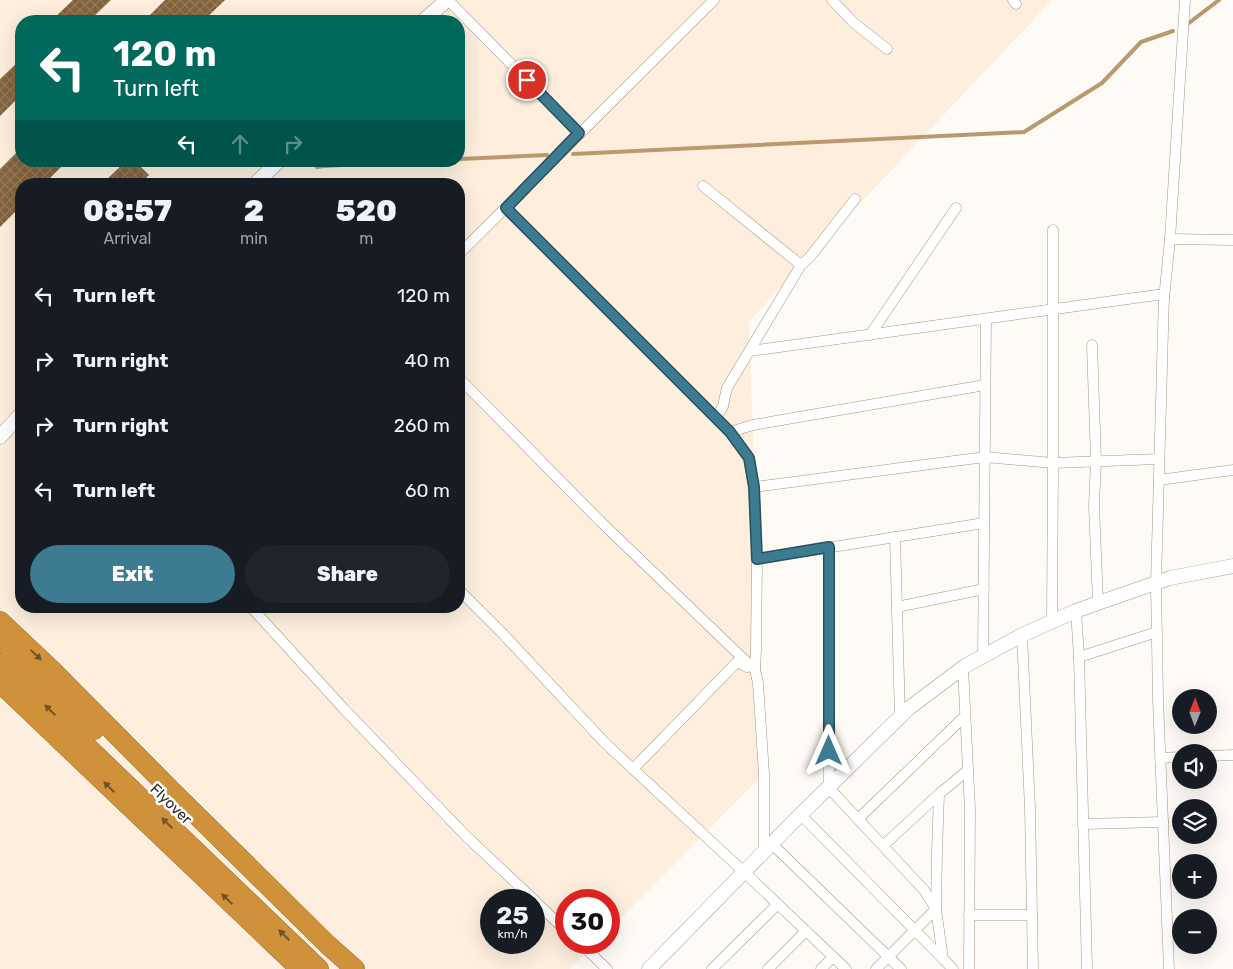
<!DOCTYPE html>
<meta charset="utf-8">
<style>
:root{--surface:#171b24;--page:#20242c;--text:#f1f3f6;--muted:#9ea1a6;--accent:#3d7c90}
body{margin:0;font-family:Rubik,sans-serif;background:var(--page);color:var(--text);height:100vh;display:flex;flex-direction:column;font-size:19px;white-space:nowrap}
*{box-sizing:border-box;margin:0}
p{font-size:16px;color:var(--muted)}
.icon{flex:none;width:28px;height:28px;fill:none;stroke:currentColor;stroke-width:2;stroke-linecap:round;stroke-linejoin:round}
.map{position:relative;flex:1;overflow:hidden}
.sheet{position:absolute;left:15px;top:178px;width:450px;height:435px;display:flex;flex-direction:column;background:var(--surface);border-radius:20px;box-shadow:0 5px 20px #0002}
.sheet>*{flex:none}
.guide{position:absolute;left:15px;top:15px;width:450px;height:152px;border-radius:20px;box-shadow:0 5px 20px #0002;background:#00695c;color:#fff;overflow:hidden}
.needle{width:32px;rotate:1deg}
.tools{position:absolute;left:1172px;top:689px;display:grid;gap:10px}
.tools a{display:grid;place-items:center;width:45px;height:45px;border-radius:50%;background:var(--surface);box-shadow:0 5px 20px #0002;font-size:25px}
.speed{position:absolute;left:480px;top:889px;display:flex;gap:10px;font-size:25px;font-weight:700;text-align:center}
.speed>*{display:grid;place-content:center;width:65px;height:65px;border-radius:50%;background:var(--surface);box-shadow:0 5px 20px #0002;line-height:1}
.speed small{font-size:12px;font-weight:400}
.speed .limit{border:8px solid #d22;background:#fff;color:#111}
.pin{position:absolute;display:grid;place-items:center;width:42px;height:42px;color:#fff;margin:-21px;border:2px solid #fff;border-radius:50%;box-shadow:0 1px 5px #0007}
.me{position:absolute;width:55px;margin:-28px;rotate:0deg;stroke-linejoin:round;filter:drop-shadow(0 0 4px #0008)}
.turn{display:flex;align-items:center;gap:18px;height:105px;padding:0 15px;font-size:22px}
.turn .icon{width:65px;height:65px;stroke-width:2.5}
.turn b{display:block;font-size:35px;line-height:42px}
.lanes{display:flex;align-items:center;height:48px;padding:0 15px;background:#0003;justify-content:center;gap:25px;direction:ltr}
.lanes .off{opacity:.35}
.eta{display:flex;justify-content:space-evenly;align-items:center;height:85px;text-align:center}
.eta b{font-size:30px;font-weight:800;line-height:35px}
.action{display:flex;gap:10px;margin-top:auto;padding:10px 15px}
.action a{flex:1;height:58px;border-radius:30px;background:var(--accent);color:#fff;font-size:20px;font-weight:800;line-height:58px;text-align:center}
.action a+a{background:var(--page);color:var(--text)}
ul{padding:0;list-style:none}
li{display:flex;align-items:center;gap:15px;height:65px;padding:0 15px}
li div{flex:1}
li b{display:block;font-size:19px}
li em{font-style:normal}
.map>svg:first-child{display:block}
.built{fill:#fdeedd;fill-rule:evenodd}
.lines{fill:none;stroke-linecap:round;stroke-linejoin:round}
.stream{stroke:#bb996f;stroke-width:4}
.building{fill:url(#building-cross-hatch)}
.street-casing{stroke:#a69480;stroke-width:11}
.secondary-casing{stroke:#a69480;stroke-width:15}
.highway-casing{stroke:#986d32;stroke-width:20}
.street{stroke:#fff;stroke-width:10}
.secondary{stroke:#fff;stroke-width:14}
.highway{stroke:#d0913b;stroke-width:19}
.oneway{fill:#71532b}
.route-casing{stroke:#28515e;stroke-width:12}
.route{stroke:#3d7c90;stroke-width:9}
.labels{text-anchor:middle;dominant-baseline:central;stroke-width:5;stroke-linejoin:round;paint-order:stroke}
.street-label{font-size:15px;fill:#312921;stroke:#fff}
</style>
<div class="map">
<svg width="1233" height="969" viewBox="0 0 1233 969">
<defs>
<pattern id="building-cross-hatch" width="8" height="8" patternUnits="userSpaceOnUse" patternTransform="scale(1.25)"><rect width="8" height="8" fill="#84633b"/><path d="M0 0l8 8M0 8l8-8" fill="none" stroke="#937a5b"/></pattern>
</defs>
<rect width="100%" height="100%" fill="#fefaf5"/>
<!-- built -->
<path class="built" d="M0 0H1052L749 321 764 774 609 930V900H566V942L596 943 570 969H0ZM21 21H459V161H21ZM21 184H459V606H21ZM491 900H534V942H491Z"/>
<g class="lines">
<!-- stream -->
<g class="stream">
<polyline points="1185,26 1219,0"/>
<polyline points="573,154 1024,132 1102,83 1141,42 1173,31"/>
<polyline points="459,159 547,155"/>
<polyline points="317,167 324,166 417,161"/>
</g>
</g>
<!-- building -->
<g class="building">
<polygon points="73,0 111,0 89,21 51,21"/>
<polygon points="165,0 225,0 203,21 144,21"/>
<polygon points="21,59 21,95 0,116 0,79"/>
<polygon points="21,148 21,161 67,161 44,184 21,184 21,206 0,227 0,169"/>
<polygon points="126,161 135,161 149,175 140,184 102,184"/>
</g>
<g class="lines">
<!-- street casing -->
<g class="street-casing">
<g id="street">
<polyline points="448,0 579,133"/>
<polyline points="832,0 854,23 887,49"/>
<polyline points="1013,0 1016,4"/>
<polyline points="703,186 801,265"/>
<polyline points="506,208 730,432 749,458 754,487 757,559 756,650 755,670 758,683 764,774 764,852"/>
<polyline points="1170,239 1185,0"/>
<polyline points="459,254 714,0"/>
<polyline points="1164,299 1170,239 1233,240"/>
<polyline points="870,335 956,208"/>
<polyline points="1092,345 1096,461 1094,506 1098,603"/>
<polyline points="750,351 1164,294 1156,583 1158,700 1169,969"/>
<polyline points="459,378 600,521 755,670"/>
<polyline points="716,418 723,406 727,388 801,265 810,257 855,199"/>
<polyline points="730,432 753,425 985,385"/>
<polyline points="1159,480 1233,470"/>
<polyline points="754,487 985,457 1053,463 1159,459"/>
<polyline points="895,537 900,717"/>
<polyline points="829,547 829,788 924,890 936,909 943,959 953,969"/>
<polyline points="757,559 984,523"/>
<polyline points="459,590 504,635 605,743 744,872 846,969"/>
<polyline points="250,606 344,709 466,836 534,900"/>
<polyline points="897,607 984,589"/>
<polyline points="1076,611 1079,657 1087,969"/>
<polyline points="1052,623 1053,463 1053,230"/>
<polyline points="1022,635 1030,808 1033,969"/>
<polyline points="983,657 986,319"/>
<polyline points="1079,657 1157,632"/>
<polyline points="963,668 970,809 969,969"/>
<polyline points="1209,756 1233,755"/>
<polyline points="1160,758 1181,757"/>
<polyline points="633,769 737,662 747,667"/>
<polyline points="801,815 943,959"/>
<polyline points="858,819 965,716"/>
<polyline points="1083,824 1163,822"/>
<polyline points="772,844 901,969"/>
<polyline points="884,845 939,794"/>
<polyline points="534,900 566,931"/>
<polyline points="969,915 1032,915"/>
<polyline points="579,942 607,969"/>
<polyline points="712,969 778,904"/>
<polyline points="768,969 806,931"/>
<polyline points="821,969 833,957"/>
<polyline points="876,969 936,909 937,852 939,794 968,770"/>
</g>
</g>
<!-- secondary casing -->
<g class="secondary-casing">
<g id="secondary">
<polyline points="423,21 447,0"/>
<polyline points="255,184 279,161"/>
<polyline points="0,437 21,414"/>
<polyline points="649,969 793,822 909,708 965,666 1022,635 1076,611 1098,603 1170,578 1233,566"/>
</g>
</g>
<!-- highway casing -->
<g class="highway-casing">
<g id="highway">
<polyline points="0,621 52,670 172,791 328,945 355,969"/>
<polyline points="0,639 94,730"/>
<polyline points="0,663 319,969"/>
<polyline points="0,683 300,969"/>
</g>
</g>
<!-- street -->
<use href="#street" class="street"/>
<!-- secondary -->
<use href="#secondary" class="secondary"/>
<!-- highway -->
<use href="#highway" class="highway"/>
</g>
<!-- one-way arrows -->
<defs><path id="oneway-solid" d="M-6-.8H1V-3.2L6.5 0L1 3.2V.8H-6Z" transform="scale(1.25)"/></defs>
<g class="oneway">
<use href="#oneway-solid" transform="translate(36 655) rotate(43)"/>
<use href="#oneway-solid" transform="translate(50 710) rotate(-136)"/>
<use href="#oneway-solid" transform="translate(109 787) rotate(-136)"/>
<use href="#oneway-solid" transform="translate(167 823) rotate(-136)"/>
<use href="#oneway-solid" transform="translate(227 899) rotate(-136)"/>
<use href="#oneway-solid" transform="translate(284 935) rotate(-136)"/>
</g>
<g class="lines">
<!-- route casing -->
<g class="route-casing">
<polyline id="route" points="527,80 579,133 506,208 730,432 749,458 754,487 757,559 829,547 829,751"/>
</g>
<!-- route -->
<use href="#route" class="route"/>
</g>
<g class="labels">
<!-- street labels -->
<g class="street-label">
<text transform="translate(171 804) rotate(44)">Flyover</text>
</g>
</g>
</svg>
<div class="tools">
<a><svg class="needle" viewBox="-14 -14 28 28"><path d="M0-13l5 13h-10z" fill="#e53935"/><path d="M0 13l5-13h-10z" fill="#9ea1a6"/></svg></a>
<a><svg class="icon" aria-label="sound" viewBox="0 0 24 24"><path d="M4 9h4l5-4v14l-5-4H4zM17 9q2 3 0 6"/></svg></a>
<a><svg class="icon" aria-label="layers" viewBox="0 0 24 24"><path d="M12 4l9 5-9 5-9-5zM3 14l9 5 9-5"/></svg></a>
<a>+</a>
<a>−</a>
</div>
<div class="speed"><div>25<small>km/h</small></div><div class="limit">30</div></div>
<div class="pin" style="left:527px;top:80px;background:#d93025"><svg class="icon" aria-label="arrive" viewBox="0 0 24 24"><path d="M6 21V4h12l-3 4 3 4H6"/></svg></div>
<svg class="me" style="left:829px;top:751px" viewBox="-20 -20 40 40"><path d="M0-17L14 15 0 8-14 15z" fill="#3d7c90" stroke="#fff" stroke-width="4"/></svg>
<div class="guide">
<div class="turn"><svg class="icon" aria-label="left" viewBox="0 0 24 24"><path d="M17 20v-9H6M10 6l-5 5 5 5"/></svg><div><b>120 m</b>Turn left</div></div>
<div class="lanes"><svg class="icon" aria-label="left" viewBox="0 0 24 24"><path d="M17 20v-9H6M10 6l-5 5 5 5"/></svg><svg class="icon off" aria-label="ahead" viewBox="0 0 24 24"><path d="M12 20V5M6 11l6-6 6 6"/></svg><svg class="icon off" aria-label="right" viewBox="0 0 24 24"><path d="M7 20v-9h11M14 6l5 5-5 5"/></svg></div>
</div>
<section class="sheet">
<div class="eta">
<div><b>08:57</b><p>Arrival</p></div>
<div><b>2</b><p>min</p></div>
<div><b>520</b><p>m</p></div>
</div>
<ul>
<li><svg class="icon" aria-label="left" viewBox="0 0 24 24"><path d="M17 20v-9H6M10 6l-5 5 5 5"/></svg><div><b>Turn left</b></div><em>120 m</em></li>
<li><svg class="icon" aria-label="right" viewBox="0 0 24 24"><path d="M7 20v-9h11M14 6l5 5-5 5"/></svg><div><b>Turn right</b></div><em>40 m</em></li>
<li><svg class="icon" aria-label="right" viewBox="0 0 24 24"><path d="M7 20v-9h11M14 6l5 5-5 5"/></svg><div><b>Turn right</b></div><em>260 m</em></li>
<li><svg class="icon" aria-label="left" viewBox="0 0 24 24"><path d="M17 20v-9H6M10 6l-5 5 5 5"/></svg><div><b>Turn left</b></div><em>60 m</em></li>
</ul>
<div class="action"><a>Exit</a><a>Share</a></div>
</section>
</div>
